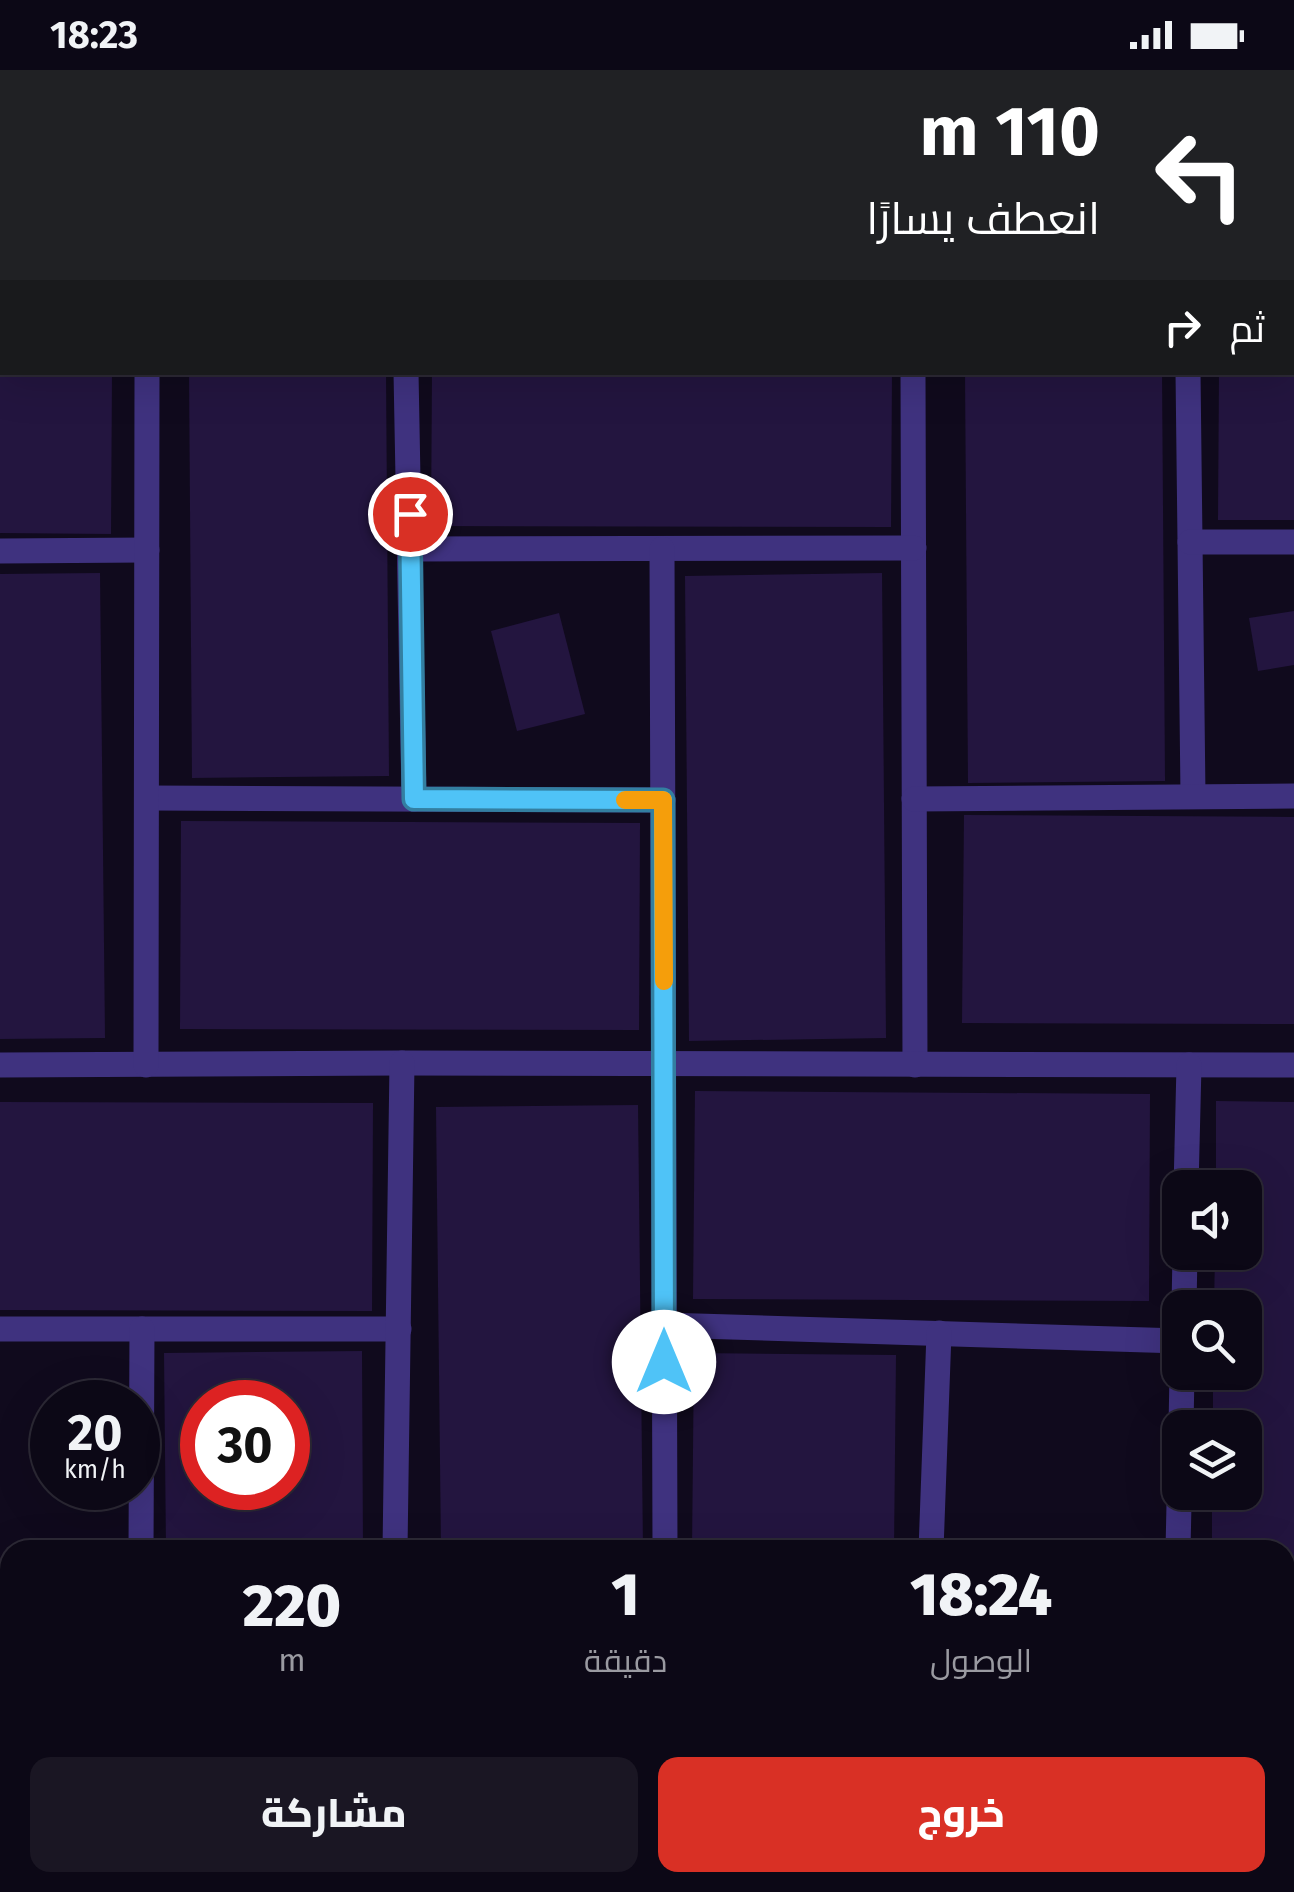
<!DOCTYPE html>
<html lang="ar">
<meta charset="utf-8">
<style>
:root{--surface:#0c0816;--page:#1a1623;--text:#f1f3f6;--muted:#9a9aa1;--line:#2c2935;--accent:#d93025}
body{margin:0;font-family:"Fira Sans",Cairo,sans-serif;background:var(--page);color:var(--text);direction:rtl;height:100vh;display:flex;flex-direction:column;font-size:38px;white-space:nowrap}
*{box-sizing:border-box;margin:0}
p{font-size:32px;color:var(--muted)}
.icon{flex:none;width:55px;height:55px;fill:none;stroke:currentColor;stroke-width:2;stroke-linecap:round;stroke-linejoin:round}
.map{position:relative;flex:1;overflow:hidden;direction:ltr}
.details{position:absolute;left:0px;top:1470px;width:1295px;height:352px;display:flex;flex-direction:column;background:var(--surface);border-radius:30px 30px 0 0;box-shadow:0 10px 40px #0002,0 0 0 2px var(--line);direction:rtl}
.details>*{flex:none}
.guide{position:absolute;left:0px;top:0px;width:1295px;height:305px;box-shadow:0 10px 40px #0002,0 0 0 2px var(--line);direction:rtl;background:#202124;color:#fff;overflow:hidden}
.fabs{position:absolute;left:1162px;top:1100px;display:grid;gap:20px}
.fabs a{display:grid;place-items:center;width:100px;height:100px;border-radius:20px;background:var(--surface);box-shadow:0 10px 40px #0002,0 0 0 2px var(--line);font-size:50px}
.speed{position:absolute;left:30px;top:1310px;display:flex;gap:20px;font-size:50px;font-weight:700;text-align:center}
.speed>*{display:grid;place-content:center;width:130px;height:130px;border-radius:50%;background:var(--surface);box-shadow:0 10px 40px #0002,0 0 0 2px var(--line);line-height:1}
.speed small{font-size:25px;font-weight:400}
.speed .limit{border:15px solid #d22;background:#fff;color:#111}
.pin{position:absolute;display:grid;place-items:center;width:85px;height:85px;color:#fff;margin:-42px;border:5px solid #fff;border-radius:50%;box-shadow:0 2px 10px #0007}
.me{position:absolute;width:110px;margin:-55px;rotate:0deg;stroke-linejoin:round;filter:drop-shadow(0 0 8px #0008)}
.turn{display:flex;align-items:center;gap:35px;height:210px;padding:0 30px;font-size:45px}
.turn .icon{width:130px;height:130px;stroke-width:2.5}
.turn b{display:block;font-size:70px;line-height:85px}
.then{display:flex;align-items:center;height:95px;padding:0 30px;background:#0003;gap:20px;font-size:38px}
.eta{display:flex;justify-content:space-evenly;align-items:center;height:170px;text-align:center}
.eta b{font-size:60px;font-weight:800;line-height:70px}
.button{display:flex;gap:20px;margin-top:auto;padding:20px 30px}
.button a{flex:1;height:115px;border-radius:20px;background:var(--accent);color:#fff;font-size:40px;font-weight:800;line-height:115px;text-align:center}
.button a+a{background:var(--page);color:var(--text)}
.status{display:flex;justify-content:space-between;align-items:center;height:70px;padding:0 50px;background:var(--surface);direction:ltr}
.status svg{height:28px;fill:currentColor}
.map>svg:first-child{display:block}
.building{fill:#23153f;fill-rule:evenodd}
.lines{fill:none;stroke-linecap:round;stroke-linejoin:round}
.minor{stroke:#3f327f;stroke-width:25}
.route-casing{stroke:#337fa1;stroke-width:25}
.route{stroke:#4fc3f7;stroke-width:18}
.slow{stroke:#f59e0b;stroke-width:18}
</style>
<div class="status"><b>18:23</b><svg viewBox="0 0 49 12"><path d="M0 12V9h3v3zM5 12V6h3v6zM10 12V3h3v9zM15 12V0h3v12zM26 1h20v11H26zM47 4h2v5h-2z"/></svg></div>
<div class="map">
<svg width="1294" height="1822" viewBox="0 0 1294 1822">
<rect width="100%" height="100%" fill="#100a1d"/>
<!-- building -->
<g class="building">
<polygon points="0,302 112,302 111,464 0,463"/>
<polygon points="189,302 386,302 389,706 192,708"/>
<polygon points="432,302 892,302 891,457 431,456"/>
<polygon points="965,302 1162,302 1165,711 968,713"/>
<polygon points="1219,302 1294,302 1294,450 1218,450"/>
<polygon points="100,503 105,968 0,969 0,504"/>
<polygon points="882,503 886,968 689,971 685,506"/>
<polygon points="1294,541 1294,595 1258,601 1249,548"/>
<polygon points="559,543 585,644 517,661 491,561"/>
<polygon points="964,745 1294,747 1294,954 962,953"/>
<polygon points="181,751 640,753 639,960 180,959"/>
<polygon points="695,1021 1150,1024 1149,1231 693,1229"/>
<polygon points="1216,1031 1294,1032 1294,1589 1285,1589 1285,1480 1212,1480 1212,1422 1245,1422 1245,1358 1213,1358 1213,1302 1245,1302 1245,1238 1214,1238 1215,1182 1245,1182 1245,1118 1216,1118"/>
<polygon points="0,1032 373,1033 372,1241 0,1240"/>
<polygon points="638,1035 643,1480 441,1480 436,1037"/>
<path d="M362 1281 363 1480H166L164 1283ZM202 1332H288V1418H202Z"/>
<polygon points="694,1283 896,1285 894,1480 692,1480"/>
<polygon points="10,1492 10,1521 0,1522 0,1493"/>
<polygon points="1285,1634 1294,1634 1294,1822 949,1822 949,1812 1285,1812"/>
<polygon points="0,1637 10,1637 10,1812 118,1812 118,1822 0,1822"/>
<rect x="169" y="1812" width="197" height="10"/>
<rect x="444" y="1812" width="202" height="10"/>
<polygon points="689,1812 891,1812 890,1822 688,1822"/>
</g>
<g class="lines">
<!-- minor -->
<g class="minor">
<polyline points="912,0 912,2"/>
<polyline points="148,2 148,0"/>
<polyline points="1292,221 1294,221"/>
<polyline points="0,223 2,223"/>
<polyline points="406,302 414,729"/>
<polyline points="913,302 915,995"/>
<polyline points="1188,302 1193,726"/>
<polyline points="1190,472 1294,472"/>
<polyline points="410,479 914,478"/>
<polyline points="662,479 665,1480"/>
<polyline points="0,481 147,480"/>
<polyline points="148,728 663,730"/>
<polyline points="914,729 1294,726"/>
<polyline points="0,995 402,993 1294,995"/>
<polyline points="146,995 147,302"/>
<polyline points="1186,1118 1189,995"/>
<polyline points="1184,1238 1185,1182"/>
<polyline points="664,1255 1180,1271"/>
<polyline points="0,1259 399,1259"/>
<polyline points="1181,1358 1182,1302"/>
<polyline points="141,1480 142,1259"/>
<polyline points="395,1480 402,993"/>
<polyline points="931,1480 939,1263"/>
<polyline points="1178,1480 1180,1388"/>
<polyline points="1285,1608 1294,1608"/>
<polyline points="0,1613 10,1613"/>
<polyline points="666,1812 666,1822"/>
<polyline points="138,1822 138,1812"/>
<polyline points="390,1822 390,1812"/>
<polyline points="919,1822 919,1812"/>
</g>
</g>
<g class="lines">
<!-- route casing -->
<g class="route-casing">
<polyline id="route" points="410,444 414,729 663,730 664,1292"/>
</g>
<!-- route -->
<use href="#route" class="route"/>
<!-- slow -->
<polyline class="slow" points="625,730 663,730 664,911"/>
</g>
</svg>
<div class="fabs">
<a><svg class="icon" aria-label="sound" viewBox="0 0 24 24"><path d="M4 9h4l5-4v14l-5-4H4zM17 9q2 3 0 6"/></svg></a>
<a><svg class="icon" aria-label="search" viewBox="0 0 24 24"><circle cx="10" cy="10" r="6"/><path d="M15 15l6 6"/></svg></a>
<a><svg class="icon" aria-label="layers" viewBox="0 0 24 24"><path d="M12 4l9 5-9 5-9-5zM3 14l9 5 9-5"/></svg></a>
</div>
<div class="speed"><div>20<small>km/h</small></div><div class="limit">30</div></div>
<div class="pin" style="left:410px;top:444px;background:#d93025"><svg class="icon" aria-label="arrive" viewBox="0 0 24 24"><path d="M6 21V4h12l-3 4 3 4H6"/></svg></div>
<svg class="me" style="left:664px;top:1292px" viewBox="-20 -20 40 40"><circle r="19" fill="#fff"/><path d="M0-13L10 11 0 6-10 11z" fill="#4fc3f7"/></svg>
<div class="guide">
<div class="turn"><svg class="icon" aria-label="left" viewBox="0 0 24 24"><path d="M17 20v-9H6M10 6l-5 5 5 5"/></svg><div><b>110 m</b>انعطف يسارًا</div></div>
<div class="then">ثم<svg class="icon" aria-label="right" viewBox="0 0 24 24"><path d="M7 20v-9h11M14 6l5 5-5 5"/></svg></div>
</div>
<section class="details">
<div class="eta">
<div><b>18:24</b><p>الوصول</p></div>
<div><b>1</b><p>دقيقة</p></div>
<div><b>220</b><p>m</p></div>
</div>
<div class="button"><a>خروج</a><a>مشاركة</a></div>
</section>
</div>
